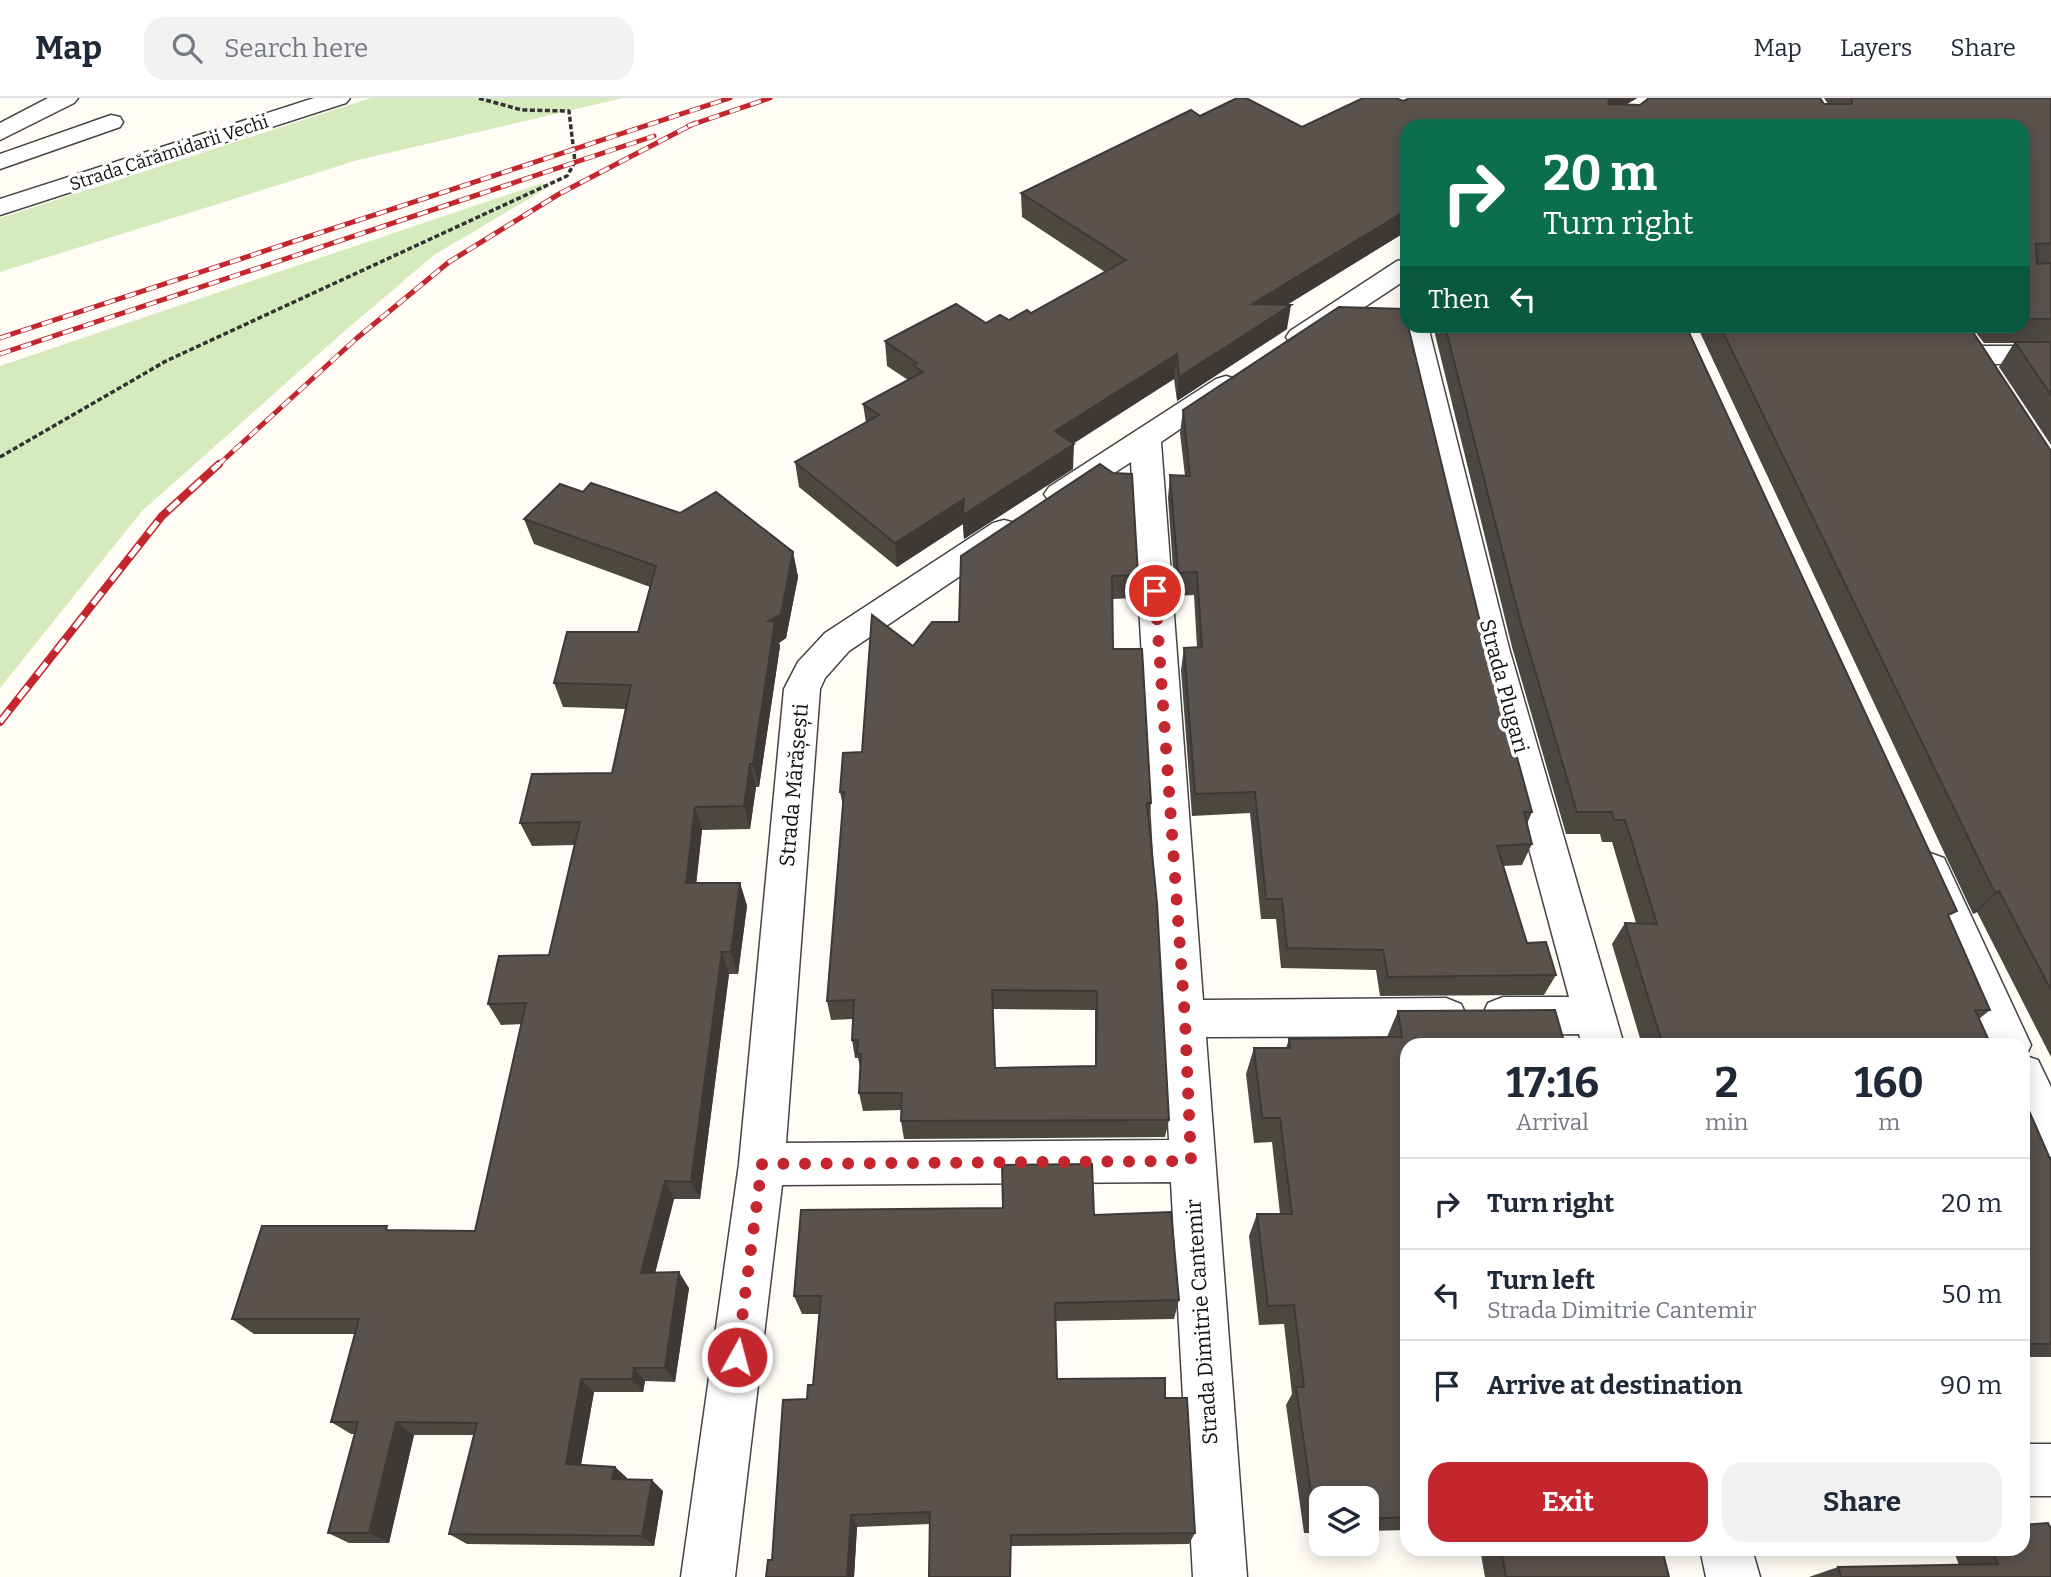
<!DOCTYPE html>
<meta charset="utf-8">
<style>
:root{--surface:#fff;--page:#f2f2f3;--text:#1f2937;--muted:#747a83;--line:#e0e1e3;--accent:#c4262e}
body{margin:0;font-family:Bitter,serif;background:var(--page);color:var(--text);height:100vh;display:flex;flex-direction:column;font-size:26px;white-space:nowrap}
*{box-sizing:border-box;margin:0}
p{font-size:23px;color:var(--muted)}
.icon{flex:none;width:38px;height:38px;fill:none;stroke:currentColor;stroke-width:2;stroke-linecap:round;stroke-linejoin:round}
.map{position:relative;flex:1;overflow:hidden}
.sheet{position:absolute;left:1400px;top:940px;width:630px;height:518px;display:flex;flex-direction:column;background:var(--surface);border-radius:21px;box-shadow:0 4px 18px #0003}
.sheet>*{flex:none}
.top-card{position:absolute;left:1400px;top:21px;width:630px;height:214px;border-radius:21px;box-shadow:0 4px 18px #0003;background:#0b6e4f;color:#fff;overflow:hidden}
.controls{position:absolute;left:1309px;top:1388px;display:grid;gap:14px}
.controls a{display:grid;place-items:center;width:70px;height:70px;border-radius:14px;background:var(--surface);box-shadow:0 4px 18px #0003;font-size:35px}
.pin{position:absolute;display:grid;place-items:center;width:60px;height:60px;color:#fff;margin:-30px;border:4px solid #fff;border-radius:50%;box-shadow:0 2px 7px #0007}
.me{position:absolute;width:77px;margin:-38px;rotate:7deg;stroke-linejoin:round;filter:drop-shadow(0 0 5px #0008)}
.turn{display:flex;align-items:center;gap:24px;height:147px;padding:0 28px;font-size:32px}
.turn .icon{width:91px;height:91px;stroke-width:2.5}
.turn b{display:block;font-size:49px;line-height:60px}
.then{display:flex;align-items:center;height:66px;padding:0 28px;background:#0003;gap:14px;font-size:26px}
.eta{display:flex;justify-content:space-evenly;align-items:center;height:119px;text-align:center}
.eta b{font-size:42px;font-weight:700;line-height:49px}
.button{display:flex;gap:14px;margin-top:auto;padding:14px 28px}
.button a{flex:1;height:80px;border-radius:21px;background:var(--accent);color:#fff;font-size:28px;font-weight:700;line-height:80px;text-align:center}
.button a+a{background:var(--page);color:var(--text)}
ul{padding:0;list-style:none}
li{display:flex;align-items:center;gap:21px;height:91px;padding:0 28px;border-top:2px solid var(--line)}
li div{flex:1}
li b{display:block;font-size:26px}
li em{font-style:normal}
header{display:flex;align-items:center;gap:42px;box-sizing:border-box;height:98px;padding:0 35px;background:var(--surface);border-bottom:2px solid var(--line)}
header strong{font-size:33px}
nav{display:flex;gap:38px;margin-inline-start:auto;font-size:24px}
.search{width:490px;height:63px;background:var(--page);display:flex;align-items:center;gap:18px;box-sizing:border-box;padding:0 24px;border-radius:21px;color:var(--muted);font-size:26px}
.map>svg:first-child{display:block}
.green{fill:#d5ebbd}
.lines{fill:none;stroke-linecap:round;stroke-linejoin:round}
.minor-casing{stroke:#444;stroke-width:3}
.path{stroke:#333;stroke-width:3.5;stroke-dasharray:5 2.5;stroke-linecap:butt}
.minor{fill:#fff;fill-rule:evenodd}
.rail-far1-casing{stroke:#c4262e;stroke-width:5}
.rail-casing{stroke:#c4262e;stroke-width:8}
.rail-far1{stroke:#fff;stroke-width:3.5;stroke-dasharray:11;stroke-linecap:butt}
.rail{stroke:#fff;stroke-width:5;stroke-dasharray:15;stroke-linecap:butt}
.wall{fill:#4d4742;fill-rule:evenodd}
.shaded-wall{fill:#3f3936}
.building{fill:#5a524d;stroke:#3f3936;stroke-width:2;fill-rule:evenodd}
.route{stroke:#c4262e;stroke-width:12;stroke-dasharray:0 21.6}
.labels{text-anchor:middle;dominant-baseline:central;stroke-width:7;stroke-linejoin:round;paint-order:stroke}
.far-street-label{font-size:18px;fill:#111;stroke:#fff}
.street-label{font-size:21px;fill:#111;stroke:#fff}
</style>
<header>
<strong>Map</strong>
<div class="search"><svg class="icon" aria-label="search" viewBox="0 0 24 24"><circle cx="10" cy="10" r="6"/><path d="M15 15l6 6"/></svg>Search here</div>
<nav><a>Map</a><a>Layers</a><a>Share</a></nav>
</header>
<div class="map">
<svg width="2051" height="1479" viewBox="0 0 2051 1479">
<rect width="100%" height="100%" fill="#fffdf5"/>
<!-- green -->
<g class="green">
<polygon points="371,0 623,0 358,62 0,174 0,120"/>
<polygon points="542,85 549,89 434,157 340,237 142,413 0,590 0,268"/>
</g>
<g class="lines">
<!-- minor casing -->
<g class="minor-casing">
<g id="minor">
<polygon points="48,0 78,0 74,5 0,42 0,25"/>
<polygon points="314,0 350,0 346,5 0,117 0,101"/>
<polygon points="111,17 120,19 123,24 120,29 0,71 0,56"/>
<polygon points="1407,161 1407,181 1310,245 1300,248 1290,245 1286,239 1290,233 1397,163"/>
<polygon points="1407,221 1407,228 1428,228 1509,550 1624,947 1582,947 1579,936 1503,937 1488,931 1482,918 1488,905 1503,899 1569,899 1475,550 1400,228"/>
<polygon points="1974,248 2051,248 2051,266 1974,266 1964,263 1960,257 1964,251"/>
<polygon points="1226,278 1236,281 1241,287 1236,293 1161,344 1203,902 1446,900 1461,906 1467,919 1461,932 1446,938 1206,939 1247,1479 1193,1479 1171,1084 782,1087 735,1479 681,1479 739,1066 784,591 798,564 825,535 993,425 1004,422 1015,425 1020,433 1015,441 849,553 825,580 820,591 786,1045 1169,1042 1131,364 1071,403 1060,406 1049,403 1044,396 1049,389 1216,281"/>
<polygon points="1930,755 1944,760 2031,947 2026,958 2038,962 2051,989 2051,1059 2035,1053 2023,1025 2023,947 1989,947 1910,771 1916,760"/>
<rect x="2023" y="1346" width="28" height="52"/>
<polygon points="1700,1451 1752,1451 1760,1479 1706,1479"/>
</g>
</g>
<!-- path -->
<polyline class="path" points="0,359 166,263 567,78 575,64 569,13 522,12 478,0"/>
<!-- minor -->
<use href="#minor" class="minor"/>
<!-- rail-far1 casing -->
<g class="rail-far1-casing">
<g id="rail-far1">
<polyline points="688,28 770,0"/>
<polyline points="0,240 730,0"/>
<polyline points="0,256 654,38"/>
<polyline points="217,368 357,240 449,164 559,96 695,25"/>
</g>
</g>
<!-- rail casing -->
<g class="rail-casing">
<polyline id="rail" points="0,624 162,418 219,366"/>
</g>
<!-- rail-far1 -->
<use href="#rail-far1" class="rail-far1"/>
<!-- rail -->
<use href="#rail" class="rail"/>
</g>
<!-- wall -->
<g class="wall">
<polygon points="1410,0 1637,0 1626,6 1828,6 1824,0 2051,0 2051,347 1999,269 2014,245 1984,245 1971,228 2023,228 2023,28 1407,28 1407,133 1287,207 1287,231 1177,303 1174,281 1073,346 1073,371 964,441 963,426 897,469 799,389 795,364 866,325 863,306 908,282 887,268 885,243 1009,222 1031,215 1105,174 1022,119 1021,95 1200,18 1302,29 1403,3"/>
<polygon points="1433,228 1686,228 1990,912 1979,921 1991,947 1642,947 1612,846 1625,825 1636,825 1612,744 1602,744 1600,736 1566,736 1512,549"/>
<polygon points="1697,228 1969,228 2051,353 2051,959 1977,814 1973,816"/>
<polygon points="1183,312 1481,528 1532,714 1527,726 1532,746 1522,767 1503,768 1527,845 1556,877 1544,897 1380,898 1376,872 1281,870 1276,821 1261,821 1250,715 1192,718 1181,572 1184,550 1197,549 1194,497 1175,498 1168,400 1170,377 1185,378 1180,335"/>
<path d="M1100 366 1138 477 1136 500 1112 501 1113 551 1151 705 1149 724 1169 1022 1165 1039 904 1041 901 1023V1012L863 1013 859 995 860 969 858 960H855L852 942 853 921 831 922 827 903 843 708 840 694 862 654 913 548 959 524ZM993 911 1095 912V968L995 970Z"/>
<polygon points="583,394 793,454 798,479 786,540 779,545 780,548 759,689 756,689 750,731 702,732 696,785 740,785 747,808 738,876 729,876 700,1101 674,1101 655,1175 689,1190 675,1284 645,1283 643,1294 594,1294 581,1367 615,1369 627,1380 627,1382 663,1393 654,1448 467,1446 449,1436 474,1337 414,1337 389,1445 349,1445 328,1435 354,1336 351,1336 331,1324 355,1236 254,1236 232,1221 392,1132 475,1133 522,926 501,927 488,906 549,857 575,747 532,748 520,725 612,675 625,611 563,609 554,585 638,534 650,489 534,446 524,421"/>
<polygon points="1398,913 1407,947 1407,1432 1367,1433 1367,1400 1321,1400 1321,1435 1304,1435 1286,1307 1292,1296 1284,1226 1259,1227 1249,1138 1257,1116 1280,1116 1272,1044 1254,1045 1246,976 1254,950 1286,950 1289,941 1387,939"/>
<polygon points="2023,999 2051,1063 2051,1259 2023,1259"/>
<polygon points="1094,1117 1179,1202 1174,1221 1056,1223 1057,1281 1165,1300 1195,1435 1189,1446 1011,1448 930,1426 857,1429 854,1479 766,1479 772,1462 807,1301 813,1287 819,1216 802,1216 794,1198"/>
<polygon points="1480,1451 1662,1451 1669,1479 1485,1479"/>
<polygon points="1953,1451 2023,1451 2051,1479 1809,1479 1838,1469 1959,1467"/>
</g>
<!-- shaded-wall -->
<g class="shaded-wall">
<polygon points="1610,0 1637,0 1604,21"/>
<polygon points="1407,112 1407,133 1249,230 1252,206"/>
<polygon points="1291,207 1287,231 1177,303 1179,279"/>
<polygon points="1177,256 1174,281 1054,357 1055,333"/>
<polygon points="1074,346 1073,371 964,441 963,426 897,469 895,445 964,401"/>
<polygon points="793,454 798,479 786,540 779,545 780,548 759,689 753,666 769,523"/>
<polygon points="750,666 756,689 750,731 744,708"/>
<polygon points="695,709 702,732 694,807 686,785"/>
<polygon points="740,785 747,808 738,876 731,854"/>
<polygon points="1999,793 1977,814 1973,816 1995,795"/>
<polygon points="722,854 729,876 700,1101 691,1084"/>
<polygon points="665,1083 674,1101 651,1191 641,1175"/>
<polygon points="679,1174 689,1190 675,1284 665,1270"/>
<polygon points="634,1270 645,1283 643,1294 632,1281"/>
<polygon points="581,1281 594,1294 579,1378 566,1366"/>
<polygon points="396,1324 414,1337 389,1445 369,1435"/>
<polygon points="615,1369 627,1380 625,1392 612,1381"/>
<polygon points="652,1382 663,1393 654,1448 642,1438"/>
<polygon points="851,1417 857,1429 854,1479 847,1479"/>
</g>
<!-- building -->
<g class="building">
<polygon points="1237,0 1246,0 1302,29 1363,0 1396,0 1403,3 1410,0 1610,0 1608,6 1640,7 1649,0 1820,0 1824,6 1852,6 1852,3 1850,0 2051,0 2051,145 2036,146 2037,166 2051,165 2051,221 2023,221 2023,28 1407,28 1407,112 1252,206 1291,207 1179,279 1177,256 1055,333 1074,346 963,417 964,401 895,445 795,364 879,317 863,306 923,274 913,267 917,265 885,243 956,206 986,225 1000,217 1009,222 1027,212 1031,215 1126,162 1021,95 1191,12 1200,18"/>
<polygon points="1339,209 1404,211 1407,222 1407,228 1408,228 1481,528 1532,714 1524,714 1532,746 1497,748 1527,845 1546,844 1556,877 1388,879 1383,852 1287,850 1282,801 1266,801 1255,694 1195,696 1184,550 1202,549 1197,474 1178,475 1170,377 1190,378 1183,312"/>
<polygon points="1445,228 1686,228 1957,813 1948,817 1990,912 1975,912 1991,947 1663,947 1625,825 1657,826 1625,722 1614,722 1612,714 1577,714 1521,526"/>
<polygon points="1720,228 1969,228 2051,353 2051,892 1999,793 1995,795"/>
<polygon points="2015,244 2051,244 2051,297"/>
<path d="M1100 366 1113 375 1132 376 1138 477 1112 478 1113 551H1142L1151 705H1147L1157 805 1169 1022 901 1023 902 995H859L861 956H857L858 942H852L854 902 827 903 844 694H840L843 655 862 654 872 517 913 548 932 524H959L961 458ZM992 892 1097 893 1096 968 995 970Z"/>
<polygon points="591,385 680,415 716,394 793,454 781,516 769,523 775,523 753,666 750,666 744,708 695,709 686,785 740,785 731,854 722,854 691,1084 665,1083 641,1175 679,1174 665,1270 634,1270 632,1281 581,1281 566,1366 615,1369 612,1381 652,1382 642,1438 449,1436 477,1325 396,1324 369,1435 328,1435 358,1324 331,1324 359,1221 232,1221 262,1128 387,1128 386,1132 475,1133 526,905 488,906 499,858 549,857 580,724 520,725 532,676 612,675 631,587 554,585 567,534 638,534 656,468 524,421 560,386 583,394"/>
<polygon points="1555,912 1565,947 1407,947 1407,1419 1367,1421 1367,1400 1321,1400 1321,1422 1315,1422 1296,1289 1304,1289 1294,1207 1268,1208 1257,1116 1292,1116 1280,1020 1262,1020 1254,950 1290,950 1289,941 1402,939 1398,913"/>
<polygon points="2023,999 2051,1063 2051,1246 2023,1246"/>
<polygon points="1092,1066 1094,1117 1171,1114 1179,1202 1055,1205 1057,1281 1165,1280 1165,1300 1187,1300 1195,1435 1011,1437 1010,1479 929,1479 930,1414 851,1417 847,1479 766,1479 768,1462 772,1462 783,1302 807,1301 808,1287 813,1287 821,1198 794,1198 801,1112 1003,1110 1002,1067"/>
<polygon points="2048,1425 2051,1431 2051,1479 1841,1479 1838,1469 1998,1466 1991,1451 2023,1451 2023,1427"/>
<polygon points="1501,1451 1662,1451 1669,1479 1506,1479"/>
</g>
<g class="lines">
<!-- route -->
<polyline class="route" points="737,1259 762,1066 1191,1063 1185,921 1155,493"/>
</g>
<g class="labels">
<!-- far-street labels -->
<g class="far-street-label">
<text transform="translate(169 55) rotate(-18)">Strada Cărămidarii Vechi</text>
</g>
<!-- street labels -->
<g class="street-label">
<text transform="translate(1504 588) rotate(75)">Strada Plugari</text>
<text transform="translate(794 687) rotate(-85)">Strada Mărășești</text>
<text transform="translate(1202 1224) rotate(-94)">Strada Dimitrie Cantemir</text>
</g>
</g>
</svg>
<div class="controls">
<a><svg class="icon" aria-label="layers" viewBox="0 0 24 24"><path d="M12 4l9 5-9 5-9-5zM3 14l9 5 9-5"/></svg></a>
</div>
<div class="pin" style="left:1155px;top:493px;background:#d93025"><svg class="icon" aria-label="arrive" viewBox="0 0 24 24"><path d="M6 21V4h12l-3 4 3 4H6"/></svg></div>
<svg class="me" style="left:737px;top:1259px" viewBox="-20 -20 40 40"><circle r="17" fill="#c4262e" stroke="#fff" stroke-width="3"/><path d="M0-11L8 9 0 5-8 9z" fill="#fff"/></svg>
<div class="top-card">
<div class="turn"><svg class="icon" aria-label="right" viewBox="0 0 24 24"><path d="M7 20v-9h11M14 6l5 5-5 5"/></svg><div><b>20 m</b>Turn right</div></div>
<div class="then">Then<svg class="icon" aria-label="left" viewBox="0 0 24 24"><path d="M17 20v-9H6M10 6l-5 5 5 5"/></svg></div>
</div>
<section class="sheet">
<div class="eta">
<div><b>17:16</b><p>Arrival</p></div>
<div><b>2</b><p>min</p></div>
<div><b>160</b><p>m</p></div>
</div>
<ul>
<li><svg class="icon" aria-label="right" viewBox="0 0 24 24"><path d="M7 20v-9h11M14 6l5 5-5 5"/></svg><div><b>Turn right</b></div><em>20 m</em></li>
<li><svg class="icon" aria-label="left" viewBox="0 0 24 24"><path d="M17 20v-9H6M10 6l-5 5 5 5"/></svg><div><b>Turn left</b><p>Strada Dimitrie Cantemir</p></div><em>50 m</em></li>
<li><svg class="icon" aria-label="arrive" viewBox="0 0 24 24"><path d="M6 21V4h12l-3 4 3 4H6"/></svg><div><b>Arrive at destination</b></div><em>90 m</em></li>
</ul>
<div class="button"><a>Exit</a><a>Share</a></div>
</section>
</div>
